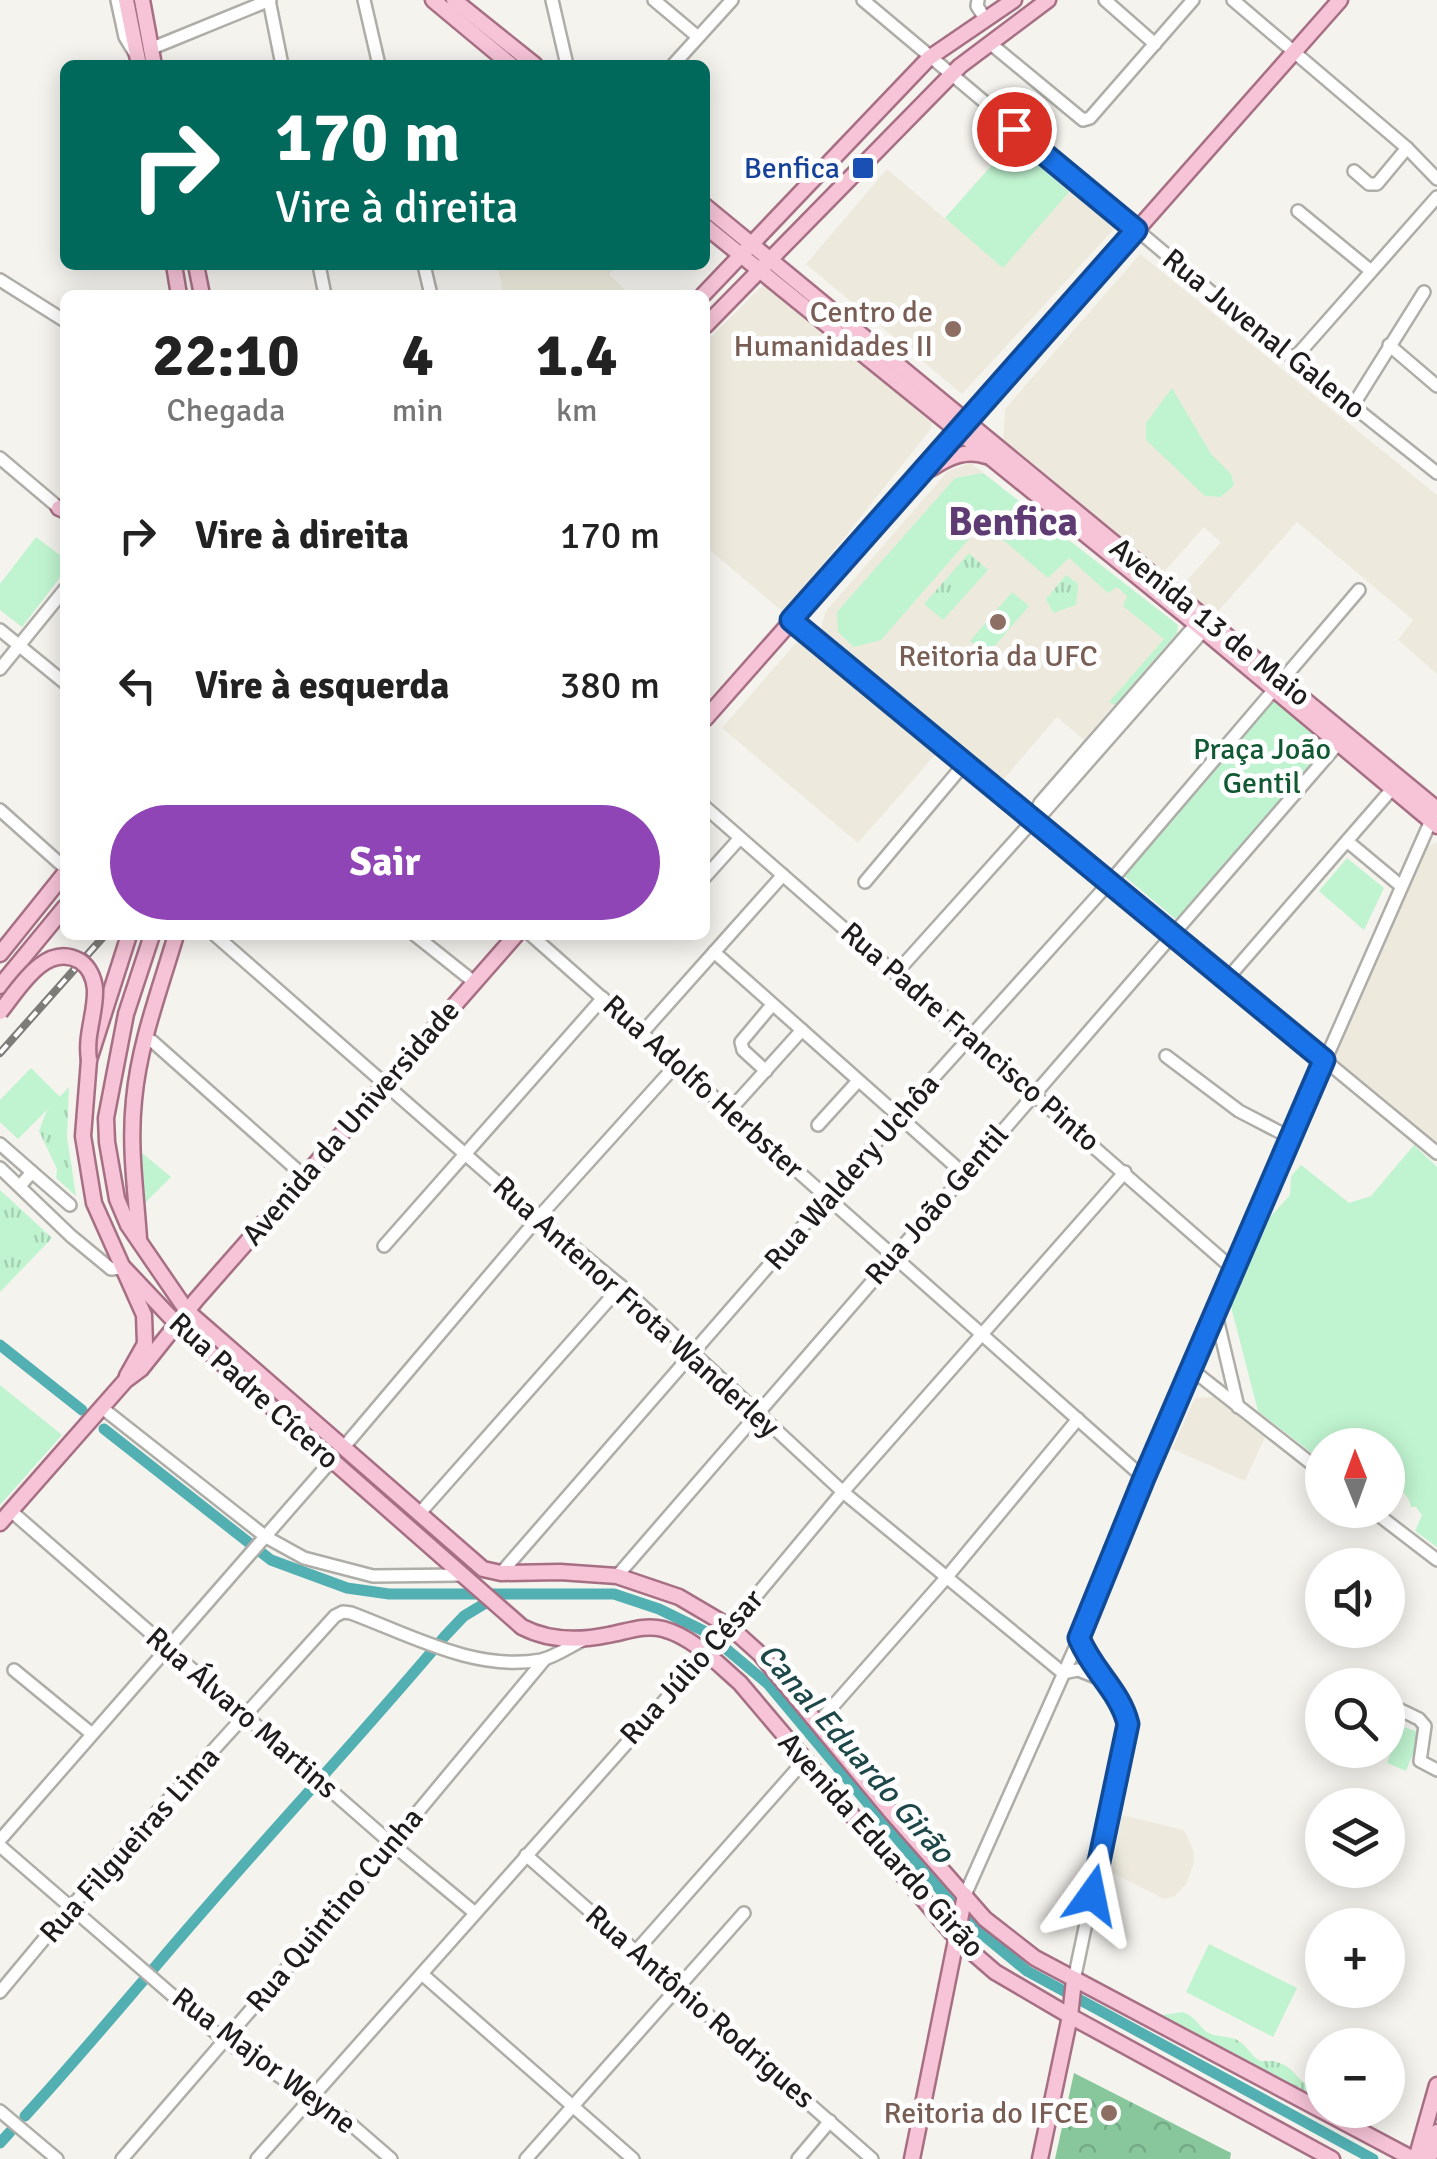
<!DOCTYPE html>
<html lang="pt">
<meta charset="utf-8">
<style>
:root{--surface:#fff;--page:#f6f6f6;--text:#222;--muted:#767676;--accent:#9045b7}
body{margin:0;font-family:Signika,sans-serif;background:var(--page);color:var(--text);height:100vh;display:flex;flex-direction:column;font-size:38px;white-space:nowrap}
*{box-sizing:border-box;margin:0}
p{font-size:32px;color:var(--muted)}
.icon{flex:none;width:55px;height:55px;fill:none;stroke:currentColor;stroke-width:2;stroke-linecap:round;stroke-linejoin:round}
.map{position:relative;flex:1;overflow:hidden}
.sheet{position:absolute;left:60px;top:290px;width:650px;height:650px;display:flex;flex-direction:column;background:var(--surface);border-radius:15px;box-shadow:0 5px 25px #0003}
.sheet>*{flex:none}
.banner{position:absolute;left:60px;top:60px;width:650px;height:210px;border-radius:15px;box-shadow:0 5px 25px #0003;background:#00695c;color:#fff;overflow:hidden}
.needle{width:65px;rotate:359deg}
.fabs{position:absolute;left:1305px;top:1428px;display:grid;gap:20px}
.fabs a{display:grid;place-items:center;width:100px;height:100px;border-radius:50%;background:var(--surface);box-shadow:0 5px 25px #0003;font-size:50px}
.pin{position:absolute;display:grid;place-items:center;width:85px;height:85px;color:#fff;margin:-42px;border:5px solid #fff;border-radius:50%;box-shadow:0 2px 10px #0007}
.me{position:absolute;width:110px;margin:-55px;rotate:12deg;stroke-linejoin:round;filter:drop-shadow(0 0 8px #0008)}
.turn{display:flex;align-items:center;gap:35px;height:210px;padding:0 50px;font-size:45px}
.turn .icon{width:130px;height:130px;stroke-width:2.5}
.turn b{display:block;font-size:70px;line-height:85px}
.eta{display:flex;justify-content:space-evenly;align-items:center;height:170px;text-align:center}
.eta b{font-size:60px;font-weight:800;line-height:70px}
.button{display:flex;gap:20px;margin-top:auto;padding:20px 50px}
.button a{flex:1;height:115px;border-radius:60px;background:var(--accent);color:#fff;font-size:40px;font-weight:800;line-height:115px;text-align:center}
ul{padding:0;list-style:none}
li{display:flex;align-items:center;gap:30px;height:150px;padding:0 50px}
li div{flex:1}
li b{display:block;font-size:38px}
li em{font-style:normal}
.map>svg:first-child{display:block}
.built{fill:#edeadd}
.grass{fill:url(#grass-tufts)}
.forest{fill:url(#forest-crowns)}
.park{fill:#c0f4d0}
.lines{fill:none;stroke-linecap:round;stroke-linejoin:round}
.canal{stroke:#52afb2;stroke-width:11}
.minor-tunnel{stroke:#cac8c4;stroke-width:11;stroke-dasharray:11 5.5;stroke-linecap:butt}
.minor-casing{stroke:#aeada8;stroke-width:16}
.major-casing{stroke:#a66f84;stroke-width:19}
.minor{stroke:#fff;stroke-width:11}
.major{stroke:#f6c3d7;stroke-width:14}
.rail-casing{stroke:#7e7c79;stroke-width:8}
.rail{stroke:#fff;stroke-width:4;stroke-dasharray:11;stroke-linecap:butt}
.major-bridge-casing{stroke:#a66f84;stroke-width:19;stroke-linecap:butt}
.major-bridge{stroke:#f6c3d7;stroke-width:14}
.route-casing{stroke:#114b97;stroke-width:25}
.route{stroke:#1a73e8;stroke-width:18}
.transit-dot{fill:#1a4fb4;stroke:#fff;stroke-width:4}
.education-dot{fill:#8d6e63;stroke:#fff;stroke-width:4}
.labels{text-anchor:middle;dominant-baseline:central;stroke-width:10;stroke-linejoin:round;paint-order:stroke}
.transit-label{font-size:30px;fill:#164399;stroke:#fff;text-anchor:end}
.education-label{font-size:30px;fill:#785e54;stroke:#fff;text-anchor:end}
.street-label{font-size:30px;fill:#1e1d1b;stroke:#fff}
.park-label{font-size:30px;fill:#115932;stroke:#fff}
.water-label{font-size:32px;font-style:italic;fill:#1d4749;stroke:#fff}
.district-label{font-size:40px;font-weight:bold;fill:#5f3b74;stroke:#fff}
</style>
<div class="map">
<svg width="1437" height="2159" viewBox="0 0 1437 2159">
<defs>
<pattern id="grass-tufts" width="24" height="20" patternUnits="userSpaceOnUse" patternTransform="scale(2.5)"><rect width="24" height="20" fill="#c0f4d0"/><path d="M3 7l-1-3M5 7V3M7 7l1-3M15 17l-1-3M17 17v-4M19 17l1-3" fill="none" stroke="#a5d1b2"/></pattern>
<pattern id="forest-crowns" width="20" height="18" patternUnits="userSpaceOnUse" patternTransform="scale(2.5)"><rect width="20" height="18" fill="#88c79c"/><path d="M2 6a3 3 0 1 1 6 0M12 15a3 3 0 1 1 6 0" fill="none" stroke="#75aa86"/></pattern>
</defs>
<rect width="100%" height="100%" fill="#f5f3ee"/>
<!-- built -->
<g class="built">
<polygon points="1019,144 1115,228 962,394 806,264 887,169 949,222"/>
<polygon points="1140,254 1437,495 1437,674 1398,640 1413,620 1297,522 1214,616 1181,587 1221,542 1204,527 1164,572 1003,440 1005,409"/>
<polygon points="497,265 613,265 615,267 609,274 630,295 504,295"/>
<polygon points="764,284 931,422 931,429 784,613 705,546 705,343"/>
<polygon points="971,463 1178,629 1084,740 1057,717 1002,781 823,633 821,628 826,611 948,471"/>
<polygon points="800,638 936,754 858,843 722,728"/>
<polygon points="1437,842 1437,1144 1337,1061 1336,1054 1427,847"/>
<polygon points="1217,1397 1265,1437 1245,1481 1172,1449 1195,1398"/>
<polygon points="1122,1815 1184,1830 1193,1850 1194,1863 1186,1884 1175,1896 1164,1899 1111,1872"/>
</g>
<!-- grass -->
<g class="grass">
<polygon points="969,553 988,570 943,620 924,604"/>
<polygon points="1066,575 1078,584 1076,605 1053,613 1046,599"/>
<polygon points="69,1087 67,1138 76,1196 56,1178 57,1169 39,1131 47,1110"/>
<polygon points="0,1190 52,1238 0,1292"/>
<path d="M1183 2012C1198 2019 1197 2024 1207 2032 1216 2038 1227 2035 1237 2040 1247 2045 1252 2058 1261 2061 1266 2062 1272 2060 1277 2062 1300 2069 1296 2088 1322 2087V2100L1162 2015Z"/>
</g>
<!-- forest -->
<polygon class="forest" points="1074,2073 1231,2153 1230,2159 1055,2159"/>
<!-- park -->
<g class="park">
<polygon points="1012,142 1069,192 1003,268 945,218"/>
<polygon points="1172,388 1211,454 1231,474 1234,485 1221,497 1205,496 1146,440 1146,423"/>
<polygon points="983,473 1178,625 1177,633 1115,705 1109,702 1164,639 1123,606 1127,596 1117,587 1108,593 1069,558 1048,578 983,523 881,640 854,647 838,632 837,612 955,478"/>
<polygon points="36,537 65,559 65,571 22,627 0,610 0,584"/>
<polygon points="1012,592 1029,606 987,655 970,641"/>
<polygon points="1272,699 1327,744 1178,921 1124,876"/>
<polygon points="1347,858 1384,888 1364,930 1319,891"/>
<polygon points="31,1068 60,1097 18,1139 0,1122 0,1100"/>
<path d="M1414 1145 1437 1167V1547L1415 1531 1422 1515 1416 1507H1411C1409 1495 1400 1487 1388 1487V1445H1322V1461L1258 1411 1230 1303 1258 1237 1262 1236 1270 1217 1290 1195 1291 1176 1301 1165 1349 1203 1371 1196Z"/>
<polygon points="135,1147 171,1177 141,1207"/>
<polygon points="0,1385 62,1435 0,1505"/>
<polygon points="1401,1726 1421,1733 1406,1771 1387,1763"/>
<polygon points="1209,1944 1297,1988 1273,2037 1186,1992"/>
</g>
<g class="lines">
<!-- canal -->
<g class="canal">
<polyline points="0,1345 82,1410"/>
<polyline points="104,1429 271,1560 347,1588 389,1594 614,1594 659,1609 706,1632 768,1684 952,1904 971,1925 1027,1971 1373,2159"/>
<path d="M25 2116C70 2067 112 2017 155 1967 249 1855 351 1748 445 1636L464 1616 494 1598"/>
<polyline points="0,2143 10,2132"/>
</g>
<!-- minor-tunnel -->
<polyline class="minor-tunnel" points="1320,1732 1322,1727"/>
<!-- minor casing -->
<g class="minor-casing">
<g id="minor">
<polyline points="117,0 125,37 134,52"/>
<polyline points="269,0 282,65"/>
<polyline points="364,0 379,65"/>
<polyline points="552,0 567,65"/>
<polyline points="654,0 698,37"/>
<polyline points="863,0 1236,313 1437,473"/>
<polyline points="978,0 977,6 986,20"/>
<polyline points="1105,0 1155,44"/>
<polyline points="1233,0 1407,148 1437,179"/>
<polyline points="991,44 1083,120 1090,118 1193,0"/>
<polyline points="150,49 270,0"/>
<polyline points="673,65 732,0"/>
<polyline points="1354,171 1369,184 1377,184 1407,148"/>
<polyline points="1298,211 1371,271"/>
<polyline points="319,265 325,295"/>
<polyline points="424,265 431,295"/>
<polyline points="0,280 65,321"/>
<polyline points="1389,345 1437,386"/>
<polyline points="1293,360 1437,197"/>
<polyline points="1352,407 1424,292"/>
<polyline points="0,458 65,513"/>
<polyline points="791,619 1437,1153"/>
<polyline points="0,630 65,683"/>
<polyline points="0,669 65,589"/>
<polyline points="705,807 1233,1269"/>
<polyline points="0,810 65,868"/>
<polyline points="1033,820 1040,803 1196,624"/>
<polyline points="1347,841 1401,886"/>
<polyline points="705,877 740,838"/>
<polyline points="865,882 965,763"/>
<polyline points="215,935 538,1218 621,1286 843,1492 1063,1673"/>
<polyline points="415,935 474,982"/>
<polyline points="531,935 1144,1478"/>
<polyline points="714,952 964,1174"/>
<polyline points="896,973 1029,825 1045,811 1204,630"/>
<polyline points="1227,979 1392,789"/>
<polyline points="642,1033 783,875"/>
<polyline points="152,1041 305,1177"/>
<polyline points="1166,1056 1239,1111 1291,1138"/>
<polyline points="766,1071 743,1050 741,1042 772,1005"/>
<polyline points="730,1110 802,1030"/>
<polyline points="818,1125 858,1081"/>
<polyline points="0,1144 32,1172 20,1186"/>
<polyline points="0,1168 71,1236 111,1269 124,1268"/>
<polyline points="32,1172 70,1205"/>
<polyline points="384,1246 603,998"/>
<polyline points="1216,1314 1238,1407"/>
<polyline points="1191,1369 1322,1472"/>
<polyline points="101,1407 266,1537 304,1558 373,1576 462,1575"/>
<polyline points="343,1448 538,1218 676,1065"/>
<polyline points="1372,1510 1437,1560"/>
<polyline points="11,1511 392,1844 475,1913"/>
<polyline points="419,1514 621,1286"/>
<polyline points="501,1573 899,1116 1109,883 1359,590"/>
<polyline points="617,1576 1338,744"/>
<polyline points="14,1670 92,1734"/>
<polyline points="1063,1673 1078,1670 1101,1679"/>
<polyline points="1346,1684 1348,1685"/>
<polyline points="1388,1704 1419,1719 1425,1726 1420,1761 1437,1770"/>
<polyline points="818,1723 946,1578 1078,1419"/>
<polyline points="0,1840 332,1460"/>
<polyline points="0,1846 224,2040 346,2120 391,2159"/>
<polyline points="526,1855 872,2159"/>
<polyline points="965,1895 1079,1639 1233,1269 1433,816"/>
<polyline points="637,1950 804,1761"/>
<polyline points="422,1974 633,2159"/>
<polyline points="1074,1980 1128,1724 1122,1701 1101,1679 1079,1639"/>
<path d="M0 1992 70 1908 335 1616 343 1612 351 1613C410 1635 476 1672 541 1660 555 1657 570 1646 583 1640"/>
<polyline points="0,2111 57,2159"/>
<polyline points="122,2159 312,1939 545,1659"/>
<polyline points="257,2159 730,1627 841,1494 1125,1172"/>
<polyline points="526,2159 744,1913"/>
<polyline points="798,2159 830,2121"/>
</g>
</g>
<!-- major casing -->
<g class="major-casing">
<g id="major">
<polyline points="126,0 139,65"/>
<polyline points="142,0 154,65"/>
<polyline points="433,0 511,65"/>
<polyline points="454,0 535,65"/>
<polyline points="705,206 1437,809"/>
<polyline points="705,226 1196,624 1437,826"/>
<polyline points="174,265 179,295"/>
<polyline points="196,265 202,295"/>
<polyline points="703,295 929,58 1014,0"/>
<polyline points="705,326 960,66 1048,0"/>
<path d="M932 468C949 457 966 449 986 456"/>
<polyline points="59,508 65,510"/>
<polyline points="705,719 1340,0"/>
<polyline points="152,935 126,1014 106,1118 107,1142 117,1199 128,1225 187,1311 483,1569 501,1573 560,1572 617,1576 679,1597 730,1627 760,1654 892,1813 985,1919 1035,1958 1413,2159"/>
<polyline points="0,954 65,873"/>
<polyline points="0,986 65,907"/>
<path d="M139 1239C136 1192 129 1147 134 1100 139 1044 160 989 176 935"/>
<path d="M124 1268 177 1324 522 1627C549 1641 579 1641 608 1635 626 1632 644 1624 663 1629 693 1637 717 1663 740 1683L957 1939 995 1972 1070 2016 1332 2159"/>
<polyline points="127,1376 145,1344 144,1315 94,1203 83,1136 89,1060 129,935"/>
<polyline points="0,1523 125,1381 141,1369 196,1300 516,935"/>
<polyline points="912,2159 965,1895"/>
<polyline points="1040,2159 1070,2016 1074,1980"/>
<polyline points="1416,2159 1437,2085"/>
<polyline points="1429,2159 1437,2132"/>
</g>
</g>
<!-- minor -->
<use href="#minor" class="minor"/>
<!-- major -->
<use href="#major" class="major"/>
<!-- rail casing -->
<g class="rail-casing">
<polyline id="rail" points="0,1053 105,935"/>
</g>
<!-- rail -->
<use href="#rail" class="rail"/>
<!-- major-bridge casing -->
<g class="major-bridge-casing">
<path id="major-bridge" d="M0 1012C18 990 45 941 80 961 89 967 94 978 95 989 96 1013 85 1035 89 1060"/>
</g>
<!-- major-bridge -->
<use href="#major-bridge" class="major-bridge"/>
</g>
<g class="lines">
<!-- route casing -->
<g class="route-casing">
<path id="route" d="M1014 129 1136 230 791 620 1324 1060 1144 1478 1079 1638C1093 1672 1120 1691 1128 1724L1092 1895"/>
</g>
<!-- route -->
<use href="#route" class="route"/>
</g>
<!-- markers -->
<rect class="transit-dot" x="851" y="156" width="24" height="24" rx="5"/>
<g class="education-dot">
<circle cx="953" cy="329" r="10"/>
<circle cx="998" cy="622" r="10"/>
<circle cx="1109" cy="2113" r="10"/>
</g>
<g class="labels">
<!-- transit labels -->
<g class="transit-label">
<text x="840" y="168">Benfica</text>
</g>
<!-- education labels -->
<g class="education-label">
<text x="933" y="312">Centro de<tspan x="933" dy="34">Humanidades II</tspan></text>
<text x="998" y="656" text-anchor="middle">Reitoria da UFC</text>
<text x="1089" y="2113">Reitoria do IFCE</text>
</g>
<!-- street labels -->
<g class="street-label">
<text transform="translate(1264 334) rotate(39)">Rua Juvenal Galeno</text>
<text transform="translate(1210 622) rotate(39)">Avenida 13 de Maio</text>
<text transform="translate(970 1037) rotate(41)">Rua Padre Francisco Pinto</text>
<text transform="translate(703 1087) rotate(42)">Rua Adolfo Herbster</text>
<text transform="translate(351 1123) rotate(-49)">Avenida da Universidade</text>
<text transform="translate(852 1172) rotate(-49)">Rua Waldery Uchôa</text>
<text transform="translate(937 1205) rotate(-49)">Rua João Gentil</text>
<text transform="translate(636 1307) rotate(42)">Rua Antenor Frota Wanderley</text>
<text transform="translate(254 1391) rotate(42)">Rua Padre Cícero</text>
<text transform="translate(692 1667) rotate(-48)">Rua Júlio César</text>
<text transform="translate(242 1713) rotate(41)">Rua Álvaro Martins</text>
<text transform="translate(130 1845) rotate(-48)">Rua Filgueiras Lima</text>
<text transform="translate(881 1845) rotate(48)">Avenida Eduardo Girão</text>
<text transform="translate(335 1910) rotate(-50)">Rua Quintino Cunha</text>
<text transform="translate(700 2007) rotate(41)">Rua Antônio Rodrigues</text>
<text transform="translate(264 2061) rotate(37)">Rua Major Weyne</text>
</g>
<!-- park labels -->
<g class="park-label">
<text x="1262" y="749">Praça João<tspan x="1262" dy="34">Gentil</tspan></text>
</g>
<!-- water labels -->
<g class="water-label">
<text transform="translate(856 1753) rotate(49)">Canal Eduardo Girão</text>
</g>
<!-- district labels -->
<g class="district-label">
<text x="1013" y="522">Benfica</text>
</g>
</g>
</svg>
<div class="fabs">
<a><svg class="needle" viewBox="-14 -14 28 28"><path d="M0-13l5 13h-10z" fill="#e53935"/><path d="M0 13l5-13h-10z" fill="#767676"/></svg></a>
<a><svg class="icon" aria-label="sound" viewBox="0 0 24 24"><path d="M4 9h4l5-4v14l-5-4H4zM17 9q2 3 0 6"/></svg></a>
<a><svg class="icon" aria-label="search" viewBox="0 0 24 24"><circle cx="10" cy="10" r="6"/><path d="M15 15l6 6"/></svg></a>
<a><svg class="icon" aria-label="layers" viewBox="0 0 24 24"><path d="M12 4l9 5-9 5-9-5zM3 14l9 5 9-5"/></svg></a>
<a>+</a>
<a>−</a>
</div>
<div class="pin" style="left:1014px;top:129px;background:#d93025"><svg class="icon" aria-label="arrive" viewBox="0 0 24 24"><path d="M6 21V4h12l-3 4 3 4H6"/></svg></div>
<svg class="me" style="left:1092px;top:1895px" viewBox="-20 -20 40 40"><path d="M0-17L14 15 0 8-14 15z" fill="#1a73e8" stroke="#fff" stroke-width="4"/></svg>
<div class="banner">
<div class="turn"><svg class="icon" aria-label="right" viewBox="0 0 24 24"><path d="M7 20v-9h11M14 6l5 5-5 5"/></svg><div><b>170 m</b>Vire à direita</div></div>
</div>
<section class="sheet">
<div class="eta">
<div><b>22:10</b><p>Chegada</p></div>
<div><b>4</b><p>min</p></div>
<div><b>1.4</b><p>km</p></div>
</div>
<ul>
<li><svg class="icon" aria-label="right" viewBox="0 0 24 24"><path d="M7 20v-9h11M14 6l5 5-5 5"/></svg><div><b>Vire à direita</b></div><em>170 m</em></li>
<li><svg class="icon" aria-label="left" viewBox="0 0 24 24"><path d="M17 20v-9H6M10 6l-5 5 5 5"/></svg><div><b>Vire à esquerda</b></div><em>380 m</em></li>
</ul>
<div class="button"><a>Sair</a></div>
</section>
</div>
